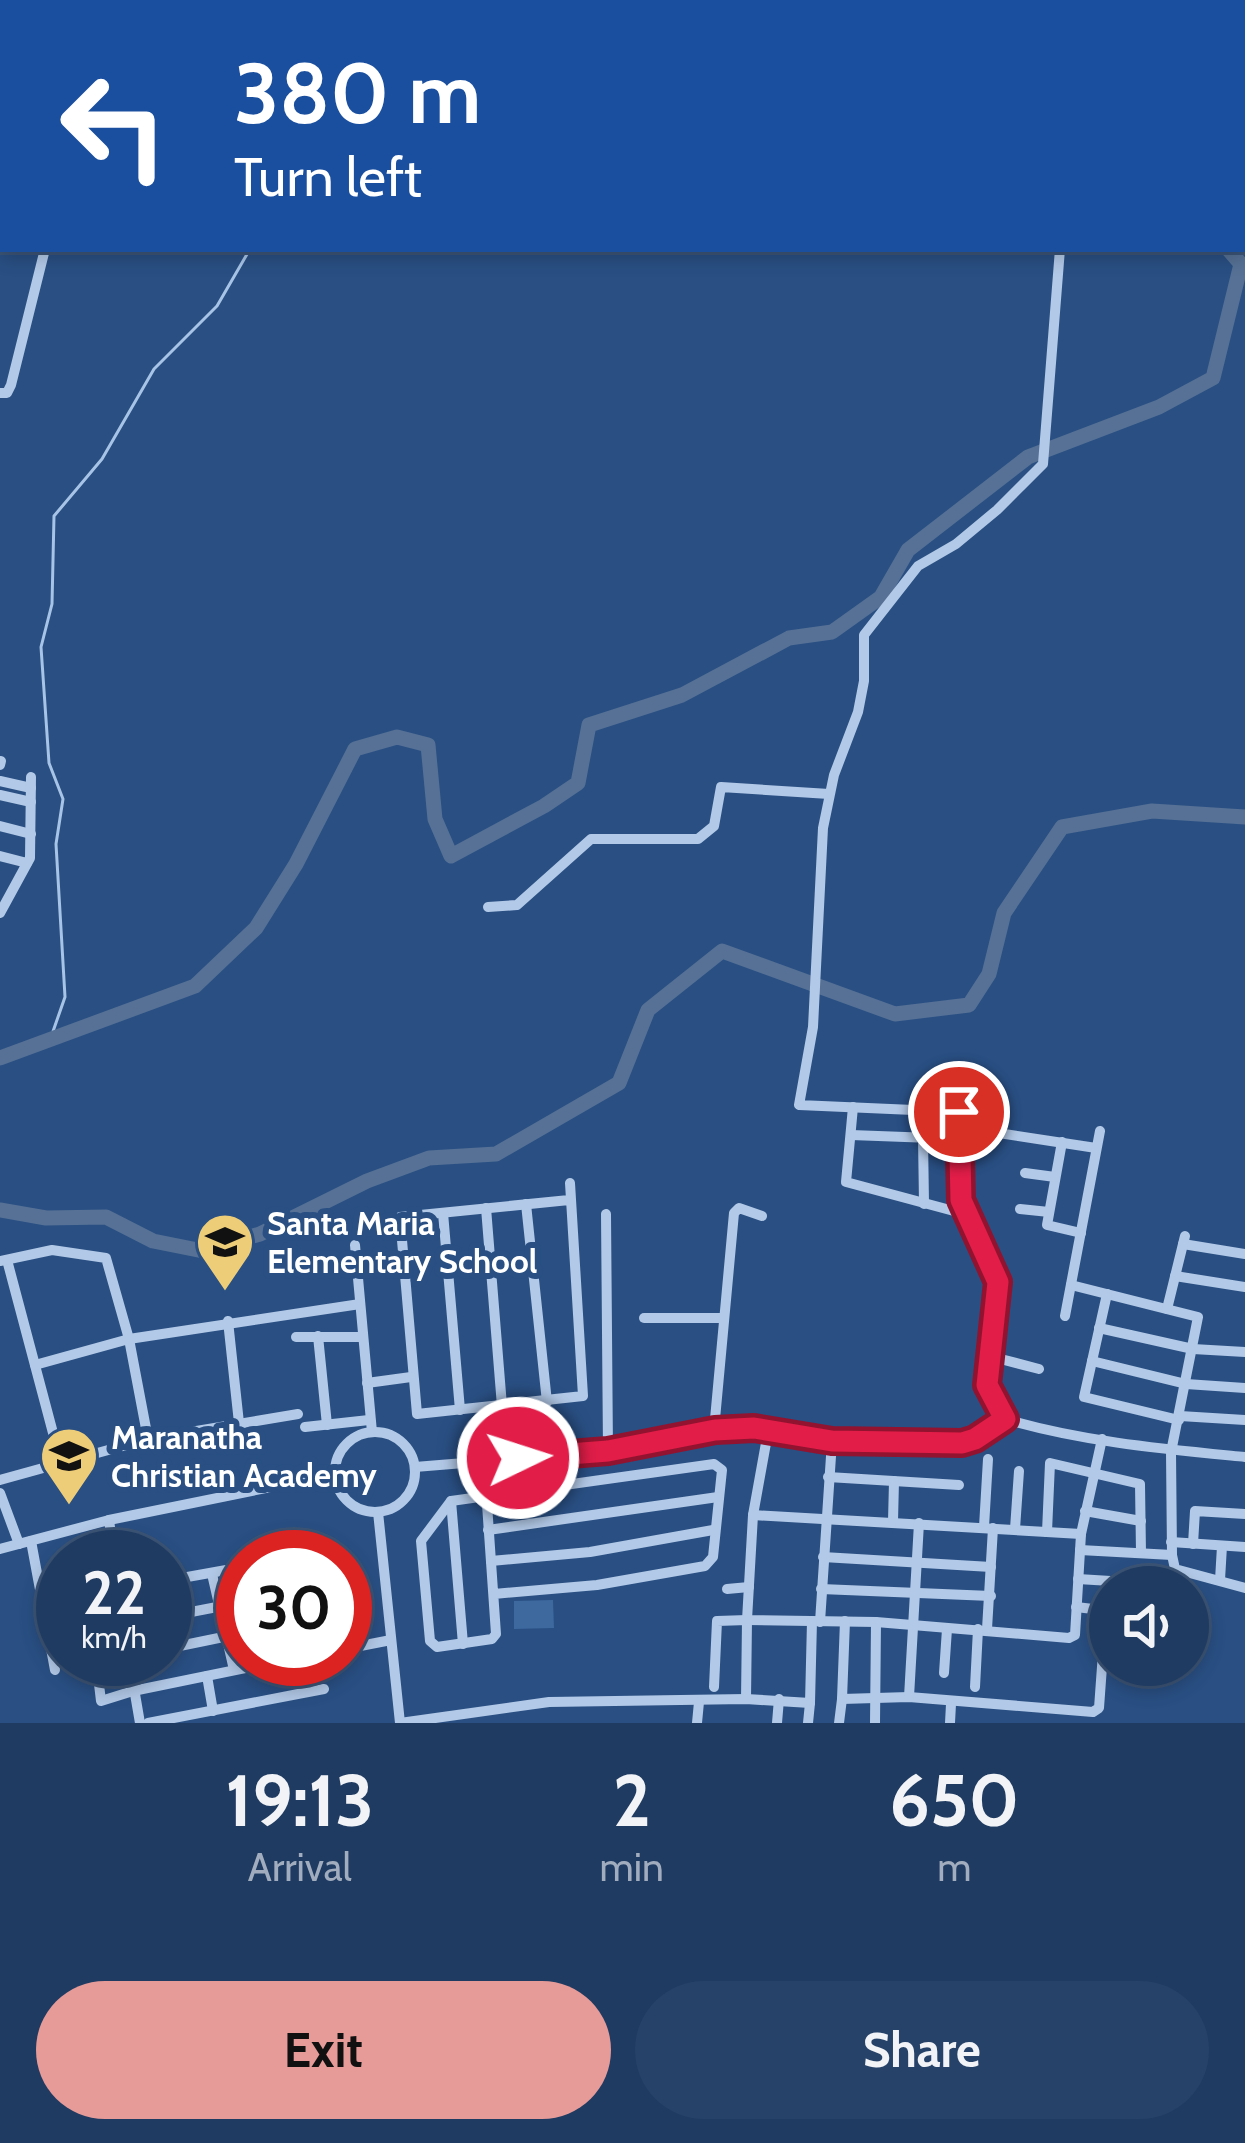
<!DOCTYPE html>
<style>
:root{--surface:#1f3b62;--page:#274268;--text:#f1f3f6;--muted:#a1adbe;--line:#3c5577;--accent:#e69b98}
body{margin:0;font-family:Cabin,sans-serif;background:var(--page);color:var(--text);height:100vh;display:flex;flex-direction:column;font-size:45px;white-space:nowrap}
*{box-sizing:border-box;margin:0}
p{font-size:39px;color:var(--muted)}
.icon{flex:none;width:66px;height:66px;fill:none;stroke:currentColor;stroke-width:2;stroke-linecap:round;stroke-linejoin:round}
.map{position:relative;height:1723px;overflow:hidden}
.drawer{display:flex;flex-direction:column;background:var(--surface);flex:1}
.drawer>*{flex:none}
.top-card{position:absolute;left:0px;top:0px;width:1245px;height:252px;box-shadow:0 6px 18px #0003,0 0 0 3px var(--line);background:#1a4fa0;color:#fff;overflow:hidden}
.buttons{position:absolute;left:1089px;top:1566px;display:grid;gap:24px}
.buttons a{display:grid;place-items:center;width:120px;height:120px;border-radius:50%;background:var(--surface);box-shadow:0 6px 18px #0003,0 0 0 3px var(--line);font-size:60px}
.speed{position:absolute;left:36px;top:1530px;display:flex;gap:24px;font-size:60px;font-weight:700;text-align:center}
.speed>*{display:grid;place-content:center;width:156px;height:156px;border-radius:50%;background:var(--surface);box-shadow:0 6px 18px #0003,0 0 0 3px var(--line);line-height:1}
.speed small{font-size:30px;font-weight:400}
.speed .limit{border:18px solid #d22;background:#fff;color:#111}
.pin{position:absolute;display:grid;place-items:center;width:102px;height:102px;color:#fff;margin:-51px;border:6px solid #fff;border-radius:50%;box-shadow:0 3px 12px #0007}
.me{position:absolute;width:132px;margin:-66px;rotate:86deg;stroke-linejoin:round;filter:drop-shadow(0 0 9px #0008)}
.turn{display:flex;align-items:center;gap:42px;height:252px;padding:0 36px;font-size:54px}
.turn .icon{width:156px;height:156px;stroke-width:2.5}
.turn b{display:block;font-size:84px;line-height:102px}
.eta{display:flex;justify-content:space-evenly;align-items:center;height:204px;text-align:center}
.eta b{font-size:72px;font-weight:700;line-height:84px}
.cta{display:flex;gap:24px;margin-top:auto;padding:24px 36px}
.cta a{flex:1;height:138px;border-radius:72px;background:var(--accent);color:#111;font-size:48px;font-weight:700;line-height:138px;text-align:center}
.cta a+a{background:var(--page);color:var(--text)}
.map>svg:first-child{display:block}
.green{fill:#3d699f}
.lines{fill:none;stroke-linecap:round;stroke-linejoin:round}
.stream{stroke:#a7c4e7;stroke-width:3}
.river{stroke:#567195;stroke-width:15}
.minor{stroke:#b2c9e7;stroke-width:10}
.route-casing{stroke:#92132f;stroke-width:30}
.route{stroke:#e11d48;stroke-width:21}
.labels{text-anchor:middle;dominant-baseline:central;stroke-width:12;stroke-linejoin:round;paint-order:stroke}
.poi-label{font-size:33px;font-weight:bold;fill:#fff;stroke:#294f83;text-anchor:start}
</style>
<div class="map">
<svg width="1245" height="1723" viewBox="0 0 1245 1723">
<rect width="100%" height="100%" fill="#294f83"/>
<!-- green -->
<polygon class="green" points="553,1600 554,1628 514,1629 514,1601"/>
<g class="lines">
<!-- stream -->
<g class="stream">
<polyline points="434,3 435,0"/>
<polyline points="50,1040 65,997 56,844 63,799 49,763 41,647 52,604 54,516 102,459 154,369 217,306 250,249"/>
</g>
<!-- river -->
<g class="river">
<polyline points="1242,58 1245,57"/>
<polyline points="0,1058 195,986 256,928 296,864 355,749 397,737 428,745 435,819 451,856 544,806 578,783 589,725 682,695 789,638 832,632 881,597 908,550 1028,457 1159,407 1213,378 1241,264 1228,249"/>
<polyline points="0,1210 46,1218 106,1217 153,1241 203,1251 260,1234 367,1181 429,1158 496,1154 619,1083 648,1010 722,951 895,1014 969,1005 989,974 1004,913 1062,827 1152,811 1245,817"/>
</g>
<!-- minor -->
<g class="minor">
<polyline points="1229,0 1235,3"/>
<polyline points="1080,3 1080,0"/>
<polyline points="1242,7 1245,8"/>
<path d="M1060 249 1043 464 997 510 956 544 918 566 864 635V681L858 712 834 775 823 828 813 1027 799 1105 959 1112 961 1200 998 1282 987 1385 1005 1419C1083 1442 1164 1449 1245 1457"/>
<polyline points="0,393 7,393 11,385 45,249"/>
<polyline points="0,765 1,761"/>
<polyline points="0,781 31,788"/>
<polyline points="0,795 31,802"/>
<polyline points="0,826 31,834"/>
<polyline points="0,856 27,863"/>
<polyline points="488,907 517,905 591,839 698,839 714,826 721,787 829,794"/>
<polyline points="0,913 30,858 31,777"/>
<polyline points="853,1107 846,1182 965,1214"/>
<polyline points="959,1127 1096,1148"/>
<polyline points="851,1135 959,1139"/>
<polyline points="923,1137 924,1204"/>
<polyline points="1062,1142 1047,1225 1081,1233"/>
<polyline points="1025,1173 1055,1177"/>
<polyline points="569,1200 400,1217 417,1414 583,1396 570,1183"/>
<polyline points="526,1204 547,1402"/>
<polyline points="486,1208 502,1406"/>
<polyline points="1020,1209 1049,1212"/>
<polyline points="443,1213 460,1410"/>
<polyline points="606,1214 608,1451"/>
<polyline points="1183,1244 1245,1254"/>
<polyline points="355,1245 372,1432"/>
<polyline points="7,1260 61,1463"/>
<polyline points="0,1261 52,1250 106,1258 129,1339 148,1439"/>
<polyline points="1175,1276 1245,1287"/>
<polyline points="1071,1285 1198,1317 1171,1452 1172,1555 1175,1569 1245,1588"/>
<polyline points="1107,1294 1084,1397 1179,1420"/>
<polyline points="1167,1309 1185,1236"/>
<polyline points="1065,1316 1100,1131"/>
<polyline points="644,1318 722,1318"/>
<polyline points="228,1321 239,1423"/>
<polyline points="1099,1328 1193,1349 1245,1352"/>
<polyline points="318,1336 327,1425"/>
<polyline points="296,1337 363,1337"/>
<polyline points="989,1356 1039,1369"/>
<polyline points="1092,1361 1186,1384 1245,1388"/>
<polyline points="35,1365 129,1339 360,1304"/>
<polyline points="367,1383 411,1377"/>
<polyline points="1180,1416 1245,1420"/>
<polyline points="305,1427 369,1420"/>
<polyline points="714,1430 734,1213 739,1208 762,1216"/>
<polyline points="768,1432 753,1515 747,1620 876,1622 1069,1638 1075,1635 1081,1534 1102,1439"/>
<circle cx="375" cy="1472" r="40"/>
<polyline points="484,1461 496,1634 492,1639 437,1647 430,1641 421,1541 451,1501 714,1464 722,1470 713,1557 705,1566 597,1585 494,1594"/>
<polyline points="415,1467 588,1453 714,1430 754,1428 832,1441 962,1443 975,1440 1005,1419"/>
<polyline points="828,1477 959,1485"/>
<polyline points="0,1480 148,1439 298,1414"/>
<polyline points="0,1493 19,1544"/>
<polyline points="451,1501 463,1644"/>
<polyline points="1085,1511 1141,1521"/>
<polyline points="378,1512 400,1723"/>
<polyline points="753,1515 1081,1534"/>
<polyline points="109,1520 114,1557"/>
<polyline points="893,1521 894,1481"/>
<polyline points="984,1527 988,1459"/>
<polyline points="1015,1529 1019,1471"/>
<polyline points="488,1530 718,1497"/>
<polyline points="1047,1532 1050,1463 1140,1484 1141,1553"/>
<polyline points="31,1541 55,1670"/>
<polyline points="1171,1542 1245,1547"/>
<polyline points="1193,1544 1195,1511 1245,1514"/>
<polyline points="0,1549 109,1520 335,1474"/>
<polyline points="1080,1550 1172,1555"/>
<polyline points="291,1557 312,1553 313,1557"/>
<polyline points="823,1557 991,1567"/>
<polyline points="491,1561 590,1552 713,1530"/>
<polyline points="212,1574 234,1670"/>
<polyline points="1078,1579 1143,1583"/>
<polyline points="1220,1580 1222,1546"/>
<polyline points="165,1581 243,1567"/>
<polyline points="727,1589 749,1587"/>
<polyline points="821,1589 991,1596"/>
<polyline points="1076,1607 1110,1611"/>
<polyline points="165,1617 243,1602"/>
<polyline points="845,1621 842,1699 909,1697 1093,1712 1099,1708 1104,1639"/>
<polyline points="820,1622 832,1441"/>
<polyline points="987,1629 993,1528"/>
<polyline points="165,1649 243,1633"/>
<polyline points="345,1649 391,1640"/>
<polyline points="96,1659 101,1701 133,1691 290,1659"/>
<polyline points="129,1659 140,1723"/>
<polyline points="944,1673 947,1629"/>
<polyline points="207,1676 213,1711"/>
<polyline points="714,1687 717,1621 747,1620 746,1699"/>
<polyline points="975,1687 978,1629"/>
<polyline points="909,1697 919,1523"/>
<polyline points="148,1723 324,1689"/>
<polyline points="400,1723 549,1702 746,1699 810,1703 812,1621"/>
<polyline points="697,1723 699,1702"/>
<polyline points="777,1723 779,1699"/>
<polyline points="808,1723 810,1703"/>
<polyline points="839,1723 842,1699"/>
<polyline points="875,1723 876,1622"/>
<polyline points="950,1723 951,1704"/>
</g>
</g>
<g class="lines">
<!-- route casing -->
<g class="route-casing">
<polyline id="route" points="518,1458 608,1451 715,1430 754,1428 832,1441 962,1443 975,1439 1005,1419 987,1385 998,1282 961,1200 959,1112"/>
</g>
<!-- route -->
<use href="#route" class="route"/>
</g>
<!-- icons -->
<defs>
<g id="school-pin" transform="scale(3)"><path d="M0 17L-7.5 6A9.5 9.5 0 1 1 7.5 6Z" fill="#eecd79" stroke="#294f83"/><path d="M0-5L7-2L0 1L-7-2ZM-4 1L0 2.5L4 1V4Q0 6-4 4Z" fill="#111"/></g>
</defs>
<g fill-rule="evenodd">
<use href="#school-pin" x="225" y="1242"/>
<use href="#school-pin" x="69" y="1456"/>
</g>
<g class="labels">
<!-- poi labels -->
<g class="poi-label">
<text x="267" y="1223">Santa Maria<tspan x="267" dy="38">Elementary School</tspan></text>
<text x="111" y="1437">Maranatha<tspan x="111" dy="38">Christian Academy</tspan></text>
</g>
</g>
</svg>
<div class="buttons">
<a><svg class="icon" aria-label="sound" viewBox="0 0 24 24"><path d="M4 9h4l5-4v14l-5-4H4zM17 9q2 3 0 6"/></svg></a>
</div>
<div class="speed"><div>22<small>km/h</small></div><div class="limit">30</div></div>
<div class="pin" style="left:959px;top:1112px;background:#d93025"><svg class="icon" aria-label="arrive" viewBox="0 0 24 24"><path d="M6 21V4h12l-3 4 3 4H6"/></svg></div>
<svg class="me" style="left:518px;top:1458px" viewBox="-20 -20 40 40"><circle r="17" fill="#e11d48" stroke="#fff" stroke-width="3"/><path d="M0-11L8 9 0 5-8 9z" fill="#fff"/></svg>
<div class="top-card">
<div class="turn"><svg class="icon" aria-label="left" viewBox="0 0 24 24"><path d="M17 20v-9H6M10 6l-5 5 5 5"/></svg><div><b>380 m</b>Turn left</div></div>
</div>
</div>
<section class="drawer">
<div class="eta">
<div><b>19:13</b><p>Arrival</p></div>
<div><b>2</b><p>min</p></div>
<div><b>650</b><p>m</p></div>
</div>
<div class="cta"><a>Exit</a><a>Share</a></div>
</section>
